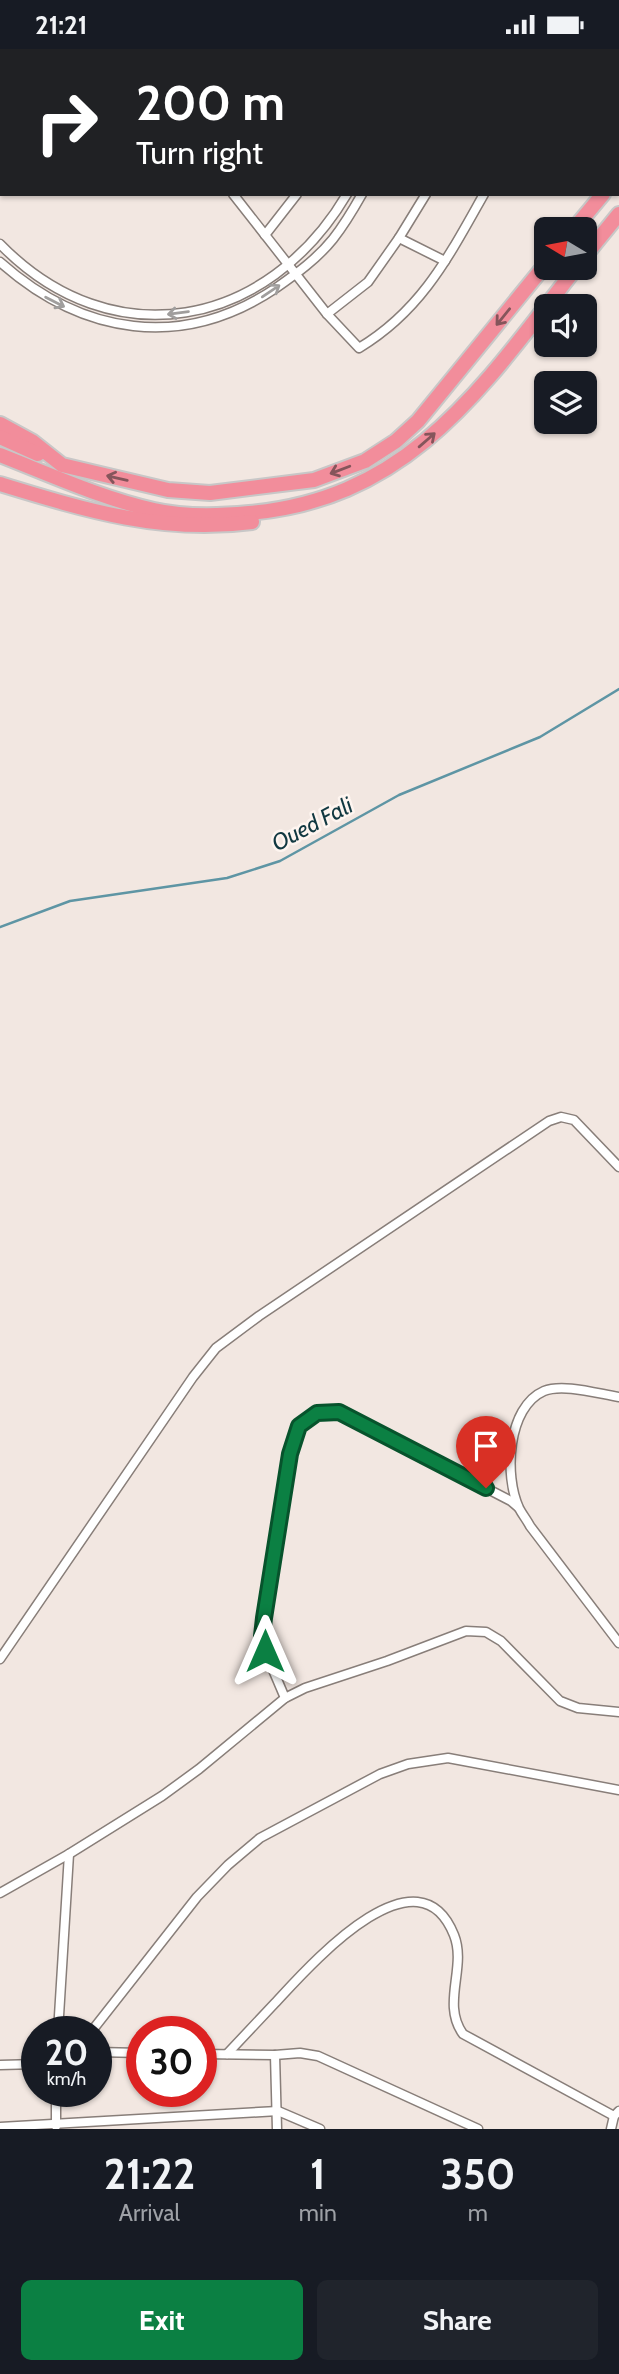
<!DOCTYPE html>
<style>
:root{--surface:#171b24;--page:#20242c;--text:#f1f3f6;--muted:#9ea1a6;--accent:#0b8043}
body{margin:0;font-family:Cabin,sans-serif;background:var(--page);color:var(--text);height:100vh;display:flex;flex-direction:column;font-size:26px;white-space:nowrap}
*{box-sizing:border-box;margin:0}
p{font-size:23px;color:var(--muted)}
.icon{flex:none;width:38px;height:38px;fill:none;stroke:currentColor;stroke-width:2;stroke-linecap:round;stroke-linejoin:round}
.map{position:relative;height:2080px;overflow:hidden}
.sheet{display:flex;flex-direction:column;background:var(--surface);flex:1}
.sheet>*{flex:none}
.banner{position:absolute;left:0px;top:0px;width:620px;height:147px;box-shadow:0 2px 5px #0004;background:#202124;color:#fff;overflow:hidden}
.needle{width:46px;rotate:280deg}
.fabs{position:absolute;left:534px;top:168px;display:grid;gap:14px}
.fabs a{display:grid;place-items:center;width:63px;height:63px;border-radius:10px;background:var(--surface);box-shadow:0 2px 5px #0004;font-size:35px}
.speed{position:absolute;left:21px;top:1967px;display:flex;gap:14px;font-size:35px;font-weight:700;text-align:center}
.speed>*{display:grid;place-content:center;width:91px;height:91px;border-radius:50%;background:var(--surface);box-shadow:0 2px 5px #0004;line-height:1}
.speed small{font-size:18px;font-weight:400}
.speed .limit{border:10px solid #d22;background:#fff;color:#111}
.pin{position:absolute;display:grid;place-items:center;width:60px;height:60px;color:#fff;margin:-72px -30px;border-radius:50% 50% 50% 0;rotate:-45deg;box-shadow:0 0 7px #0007}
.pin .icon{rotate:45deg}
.me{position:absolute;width:77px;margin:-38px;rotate:0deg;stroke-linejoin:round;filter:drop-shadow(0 0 5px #0008)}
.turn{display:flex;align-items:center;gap:24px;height:147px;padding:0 21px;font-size:32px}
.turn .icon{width:91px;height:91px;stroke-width:2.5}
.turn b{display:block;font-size:49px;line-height:60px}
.eta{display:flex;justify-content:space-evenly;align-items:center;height:119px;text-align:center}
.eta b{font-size:42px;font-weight:700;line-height:49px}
.action{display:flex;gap:14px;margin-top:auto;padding:14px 21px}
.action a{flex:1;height:80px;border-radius:10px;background:var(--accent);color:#fff;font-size:28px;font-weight:700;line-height:80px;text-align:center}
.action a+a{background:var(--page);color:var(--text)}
.status{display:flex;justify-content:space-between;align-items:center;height:49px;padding:0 35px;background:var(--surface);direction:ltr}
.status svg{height:19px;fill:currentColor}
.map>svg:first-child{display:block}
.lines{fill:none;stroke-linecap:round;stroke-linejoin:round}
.stream{stroke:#5e95a4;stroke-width:2.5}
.street-casing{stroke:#887e79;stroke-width:11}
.highway-casing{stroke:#c8c7c7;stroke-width:18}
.street{stroke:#fff;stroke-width:8}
.highway{stroke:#f28d9b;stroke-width:14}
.oneway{stroke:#a09e9d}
.oneway2{stroke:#85555b}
.route-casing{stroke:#07532c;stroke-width:18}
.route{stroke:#0b8043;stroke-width:12}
.labels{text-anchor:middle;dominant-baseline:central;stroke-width:5;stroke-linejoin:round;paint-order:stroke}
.water-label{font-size:23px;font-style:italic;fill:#113841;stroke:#fef5f0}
</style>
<div class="status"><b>21:21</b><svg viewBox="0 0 49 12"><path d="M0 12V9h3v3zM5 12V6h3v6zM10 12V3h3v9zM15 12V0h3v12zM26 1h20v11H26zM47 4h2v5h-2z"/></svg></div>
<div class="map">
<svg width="619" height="2080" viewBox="0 0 619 2080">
<rect width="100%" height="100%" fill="#f2e7e1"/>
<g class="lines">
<!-- stream -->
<polyline class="stream" points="0,878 70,852 227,829 280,812 399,746 540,688 619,640"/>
<!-- street casing -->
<g class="street-casing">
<g id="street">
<polyline points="338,0 340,2"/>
<polyline points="271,2 272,0"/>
<polyline points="422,2 422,0"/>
<polyline points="435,2 436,0"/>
<polyline points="543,2 543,0"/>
<path d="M233 145 327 265 359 299C422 261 449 207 484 145"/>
<polyline points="426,145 399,189 445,212"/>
<polyline points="265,186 297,145"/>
<path d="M0 195C112 310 268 279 347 145"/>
<path d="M0 213C82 286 182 302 276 239 296 225 317 210 333 190 344 176 353 161 362 145"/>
<polyline points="327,265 368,233 399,189"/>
<path d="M619 1348C599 1345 563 1334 544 1342 507 1358 504 1427 519 1459 522 1465 527 1471 530 1477L619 1594"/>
<polyline points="0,1610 193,1328 216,1299 259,1267 549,1072 561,1068 574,1071 619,1118"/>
<path d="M285 1649 265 1602 263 1587 291 1405C301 1371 301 1364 339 1363L511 1452 518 1458"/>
<polyline points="0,1844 69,1805 162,1747 199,1720 285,1649 305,1639 387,1612 466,1582 486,1583 501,1592 560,1652 578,1659 619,1663"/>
<polyline points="58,1983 69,1805"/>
<polyline points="91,1983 197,1848 228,1816 260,1789 380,1725 408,1715 448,1709 619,1741"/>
<polyline points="96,2003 142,2004"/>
<polyline points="201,2005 275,2006 300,2004 318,2007 478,2080"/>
<path d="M227 2005C243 1988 259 1971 275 1954 306 1921 417 1793 454 1886 467 1918 441 1955 463 1985L614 2067 619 2062"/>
<polyline points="275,2006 277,2080"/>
<polyline points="0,2016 37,2015"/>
<polyline points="56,2042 56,2077"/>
<polyline points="0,2078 278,2062 320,2080"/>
<polyline points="611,2080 614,2067"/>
</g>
</g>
<!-- highway casing -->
<g class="highway-casing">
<g id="highway">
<polyline points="618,128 619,127"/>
<polyline points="574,180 603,145"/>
<polyline points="584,208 619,165"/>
<polyline points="0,375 33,393 62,416 168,441 210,444 314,431 365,412 396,392 418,372 546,215"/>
<polyline points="0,388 38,405"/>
<path d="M0 406C51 426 101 449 154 461 185 468 218 467 249 464 411 450 484 336 576 219"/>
<path d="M0 435C85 461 162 485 252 473"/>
</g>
</g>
<!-- street -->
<use href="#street" class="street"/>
<!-- highway -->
<use href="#highway" class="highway"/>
</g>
<!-- one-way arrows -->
<defs><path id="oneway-shaft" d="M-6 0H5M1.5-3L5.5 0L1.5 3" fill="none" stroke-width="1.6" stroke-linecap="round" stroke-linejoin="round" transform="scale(1.75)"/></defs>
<g class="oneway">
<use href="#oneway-shaft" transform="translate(271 242) rotate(-34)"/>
<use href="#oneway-shaft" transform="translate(55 253) rotate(27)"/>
<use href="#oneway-shaft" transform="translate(178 264) rotate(173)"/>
</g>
<g class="oneway2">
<use href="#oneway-shaft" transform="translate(503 268) rotate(129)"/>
<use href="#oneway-shaft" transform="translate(427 391) rotate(-41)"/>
<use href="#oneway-shaft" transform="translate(340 421) rotate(159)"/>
<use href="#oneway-shaft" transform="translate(117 429) rotate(-167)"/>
</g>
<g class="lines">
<!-- route casing -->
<g class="route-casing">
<polyline id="route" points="265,1602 262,1587 264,1569 290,1405 299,1377 317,1364 339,1363 486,1439"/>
</g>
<!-- route -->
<use href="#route" class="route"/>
</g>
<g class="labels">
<!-- water labels -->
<g class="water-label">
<text transform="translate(312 775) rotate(-28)">Oued Fali</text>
</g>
</g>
</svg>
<div class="fabs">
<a><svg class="needle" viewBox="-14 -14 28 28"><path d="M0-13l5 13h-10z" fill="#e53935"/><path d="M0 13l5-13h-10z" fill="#9ea1a6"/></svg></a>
<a><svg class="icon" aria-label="sound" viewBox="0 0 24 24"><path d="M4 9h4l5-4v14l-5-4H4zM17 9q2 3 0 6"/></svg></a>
<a><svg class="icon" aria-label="layers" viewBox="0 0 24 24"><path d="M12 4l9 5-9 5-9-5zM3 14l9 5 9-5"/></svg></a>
</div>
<div class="speed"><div>20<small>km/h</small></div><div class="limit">30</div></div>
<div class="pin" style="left:486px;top:1439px;background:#d93025"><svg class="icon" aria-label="arrive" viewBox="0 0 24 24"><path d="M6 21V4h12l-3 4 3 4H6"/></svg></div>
<svg class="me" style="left:265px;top:1602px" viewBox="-20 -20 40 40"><path d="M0-17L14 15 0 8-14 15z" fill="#0b8043" stroke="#fff" stroke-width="4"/></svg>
<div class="banner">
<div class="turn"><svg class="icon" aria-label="right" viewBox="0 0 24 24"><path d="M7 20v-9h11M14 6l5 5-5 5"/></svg><div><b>200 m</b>Turn right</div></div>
</div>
</div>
<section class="sheet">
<div class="eta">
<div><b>21:22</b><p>Arrival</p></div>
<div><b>1</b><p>min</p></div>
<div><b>350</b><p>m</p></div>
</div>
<div class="action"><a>Exit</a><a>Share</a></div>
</section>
